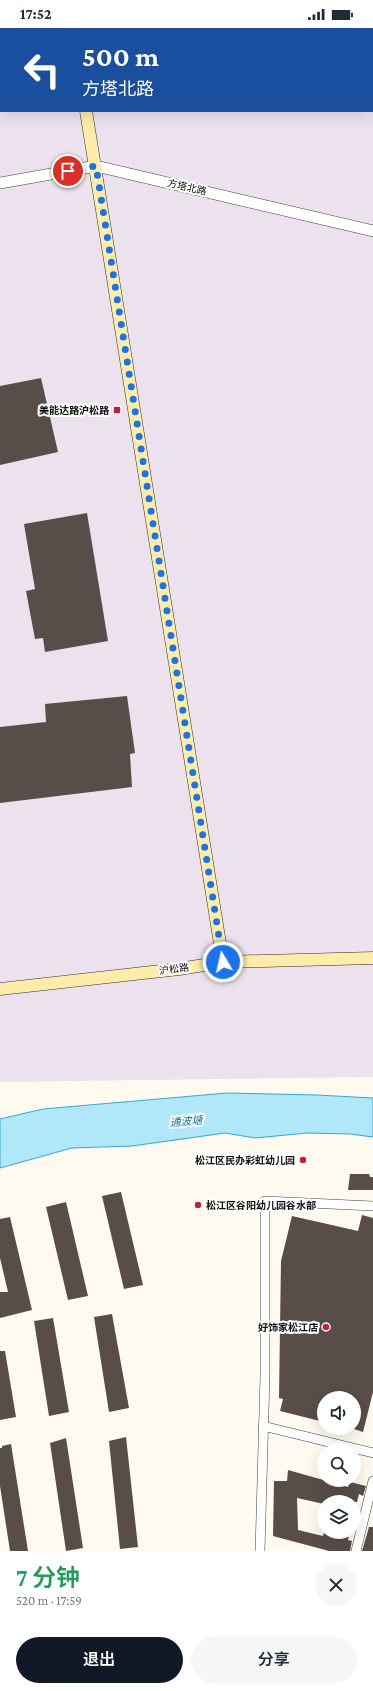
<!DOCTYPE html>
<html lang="zh">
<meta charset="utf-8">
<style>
:root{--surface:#fff;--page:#f6f6f7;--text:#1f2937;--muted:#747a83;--accent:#111827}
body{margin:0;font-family:"Crimson Pro","Noto Sans SC",serif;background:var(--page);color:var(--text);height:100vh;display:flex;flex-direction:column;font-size:15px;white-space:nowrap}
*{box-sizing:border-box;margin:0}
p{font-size:13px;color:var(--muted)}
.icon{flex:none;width:22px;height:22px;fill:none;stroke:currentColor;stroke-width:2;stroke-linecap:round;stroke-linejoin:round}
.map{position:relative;height:1523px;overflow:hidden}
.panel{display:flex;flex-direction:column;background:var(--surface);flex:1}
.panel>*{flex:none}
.guide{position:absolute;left:0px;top:0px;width:373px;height:84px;box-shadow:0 4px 16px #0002;background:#1a4fa0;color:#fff;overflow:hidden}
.fabs{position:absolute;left:317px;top:1363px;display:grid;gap:8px}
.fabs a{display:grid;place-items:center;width:44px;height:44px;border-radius:50%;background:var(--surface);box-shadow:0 4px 16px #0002;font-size:20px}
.pin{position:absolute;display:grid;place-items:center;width:34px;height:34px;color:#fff;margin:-17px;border:2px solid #fff;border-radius:50%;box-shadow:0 1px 4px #0007}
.me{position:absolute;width:44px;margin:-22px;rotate:351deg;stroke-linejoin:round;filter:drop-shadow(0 0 3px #0008)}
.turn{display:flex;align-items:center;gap:14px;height:84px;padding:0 16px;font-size:18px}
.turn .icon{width:52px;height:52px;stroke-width:2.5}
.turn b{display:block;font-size:28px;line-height:34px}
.round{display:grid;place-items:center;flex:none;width:42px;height:42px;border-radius:21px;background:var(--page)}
.summary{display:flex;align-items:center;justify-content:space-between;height:68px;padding:0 16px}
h1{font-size:24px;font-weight:600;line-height:30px;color:#1e9e55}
.cta{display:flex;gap:8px;margin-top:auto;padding:8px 16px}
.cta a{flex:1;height:46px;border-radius:24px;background:var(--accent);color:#fff;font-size:16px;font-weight:600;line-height:46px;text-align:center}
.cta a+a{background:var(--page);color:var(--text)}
.status{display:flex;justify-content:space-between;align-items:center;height:28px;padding:0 20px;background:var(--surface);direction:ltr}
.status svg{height:11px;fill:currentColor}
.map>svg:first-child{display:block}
.industrial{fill:#ebe2ed;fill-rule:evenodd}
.water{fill:#b0e8fa;stroke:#31a9d7}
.building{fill:#584d49}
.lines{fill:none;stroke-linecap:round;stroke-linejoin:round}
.minor-casing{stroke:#414141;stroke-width:10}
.tertiary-casing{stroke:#414141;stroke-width:12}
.secondary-casing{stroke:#303030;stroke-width:13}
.minor{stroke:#fff;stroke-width:9}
.tertiary{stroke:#fff;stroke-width:11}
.secondary{stroke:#ffebaa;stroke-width:12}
.route{stroke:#1a73e8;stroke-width:7;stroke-dasharray:0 12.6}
.poi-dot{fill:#c81c39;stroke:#fff;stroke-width:1.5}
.labels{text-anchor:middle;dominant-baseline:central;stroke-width:4;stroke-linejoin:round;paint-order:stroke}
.street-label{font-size:10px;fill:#0e0e0e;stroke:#fff}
.poi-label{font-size:10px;font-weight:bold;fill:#0e0e0e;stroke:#fff;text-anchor:end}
.water-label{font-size:11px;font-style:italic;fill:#0e78a9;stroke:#fff}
</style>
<div class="status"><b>17:52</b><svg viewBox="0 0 49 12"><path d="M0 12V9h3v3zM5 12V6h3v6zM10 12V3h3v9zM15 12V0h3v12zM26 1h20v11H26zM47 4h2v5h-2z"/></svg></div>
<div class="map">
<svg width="373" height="1523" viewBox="0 0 373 1523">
<rect width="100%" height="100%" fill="#fffaef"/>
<!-- industrial -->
<path class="industrial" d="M0 0H373V1049L0 1054ZM1 1H372V83H1Z"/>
<!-- water -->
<polygon class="water" points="227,1065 317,1067 373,1070 373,1109 350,1106 307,1105 255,1110 225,1105 132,1118 72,1120 0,1140 0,1091 43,1081"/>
<!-- building -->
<g class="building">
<polygon points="41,350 58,424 0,437 0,358"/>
<polygon points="87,485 108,613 45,624 43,610 35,611 26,563 35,561 24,496"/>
<polygon points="127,668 135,725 130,726 132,759 0,775 0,699 46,694 45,676"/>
<polygon points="350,1146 369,1146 370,1149 373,1149 373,1162 348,1162"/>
<polygon points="121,1164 143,1257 124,1261 102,1168"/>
<polygon points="66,1174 88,1268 68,1272 46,1179"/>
<polygon points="362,1187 373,1190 373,1364 363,1404 354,1401 354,1370 324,1370 324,1394 280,1383 283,1371 279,1370 281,1233 292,1188 358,1203"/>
<polygon points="10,1189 32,1282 0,1290 0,1264 8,1264 0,1230 0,1191"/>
<polygon points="112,1286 129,1380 109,1384 94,1289"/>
<polygon points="53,1290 69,1384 49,1388 34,1293"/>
<polygon points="0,1323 5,1323 16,1389 0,1392"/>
<polygon points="126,1409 138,1519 120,1521 109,1413"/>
<polygon points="66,1410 83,1520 66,1523 50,1415"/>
<polygon points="11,1416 28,1523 10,1523 0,1458 0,1420 2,1420 2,1418"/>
<polygon points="288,1442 348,1459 350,1454 366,1458 363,1468 359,1466 357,1474 324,1474 324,1476 297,1470 298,1502 323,1508 324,1504 350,1504 348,1512 352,1513 350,1523 329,1523 273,1508 274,1453 287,1453"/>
<polygon points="369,1499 373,1499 373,1523 362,1523"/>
</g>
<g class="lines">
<!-- minor casing -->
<g class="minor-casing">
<g id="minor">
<polyline points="263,1398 373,1425"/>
<polyline points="260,1523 265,1348 265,1173 373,1178"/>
<polyline points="356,1523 373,1453"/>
</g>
</g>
<!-- tertiary casing -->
<g class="tertiary-casing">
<polyline id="tertiary" points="0,155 96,138 373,203"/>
</g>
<!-- secondary casing -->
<g class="secondary-casing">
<g id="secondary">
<polyline points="71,0 71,1"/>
<polyline points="86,83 223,934"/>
<polyline points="0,961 179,941 223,934 373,930"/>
</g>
</g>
<!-- minor -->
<use href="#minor" class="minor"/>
<!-- tertiary -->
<use href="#tertiary" class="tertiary"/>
<!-- secondary -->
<use href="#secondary" class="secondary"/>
</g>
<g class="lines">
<!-- route -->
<polyline class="route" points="68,143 96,138 223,934"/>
</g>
<!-- markers -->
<g class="poi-dot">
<rect x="113" y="378" width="8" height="8" rx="2"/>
<circle cx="303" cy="1132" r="4"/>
<circle cx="198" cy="1177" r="4"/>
<circle cx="326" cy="1299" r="4"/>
</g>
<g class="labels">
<!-- street labels -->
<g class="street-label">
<text transform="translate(187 159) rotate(13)">方塔北路</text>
<text transform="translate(174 941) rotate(-7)">沪松路</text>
</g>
<!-- poi labels -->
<g class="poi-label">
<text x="109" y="382">美能达路沪松路</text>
<text x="295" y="1132">松江区民办彩虹幼儿园</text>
<text x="206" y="1177" text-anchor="start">松江区谷阳幼儿园谷水部</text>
<text x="318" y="1299">好饰家松江店</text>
</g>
<!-- water labels -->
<g class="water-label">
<text transform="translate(186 1093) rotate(-5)">通波塘</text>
</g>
</g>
</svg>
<div class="fabs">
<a><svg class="icon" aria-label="sound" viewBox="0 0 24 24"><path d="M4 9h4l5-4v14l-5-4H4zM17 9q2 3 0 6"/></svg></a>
<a><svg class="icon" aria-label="search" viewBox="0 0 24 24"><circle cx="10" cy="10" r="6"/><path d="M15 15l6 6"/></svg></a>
<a><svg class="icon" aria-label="layers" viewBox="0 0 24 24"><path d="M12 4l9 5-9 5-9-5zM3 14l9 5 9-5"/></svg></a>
</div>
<div class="pin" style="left:68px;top:143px;background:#d93025"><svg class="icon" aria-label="arrive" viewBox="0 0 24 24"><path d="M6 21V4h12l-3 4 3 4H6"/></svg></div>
<svg class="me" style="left:223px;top:934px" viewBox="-20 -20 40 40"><circle r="17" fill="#1a73e8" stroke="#fff" stroke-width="3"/><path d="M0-11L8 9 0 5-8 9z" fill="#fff"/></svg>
<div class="guide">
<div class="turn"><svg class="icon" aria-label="left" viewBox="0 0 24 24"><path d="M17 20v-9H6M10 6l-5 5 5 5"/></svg><div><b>500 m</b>方塔北路</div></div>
</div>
</div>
<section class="panel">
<div class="summary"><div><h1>7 分钟</h1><p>520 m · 17:59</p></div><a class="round"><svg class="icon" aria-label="close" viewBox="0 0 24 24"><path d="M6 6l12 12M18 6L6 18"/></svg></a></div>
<div class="cta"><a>退出</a><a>分享</a></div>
</section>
